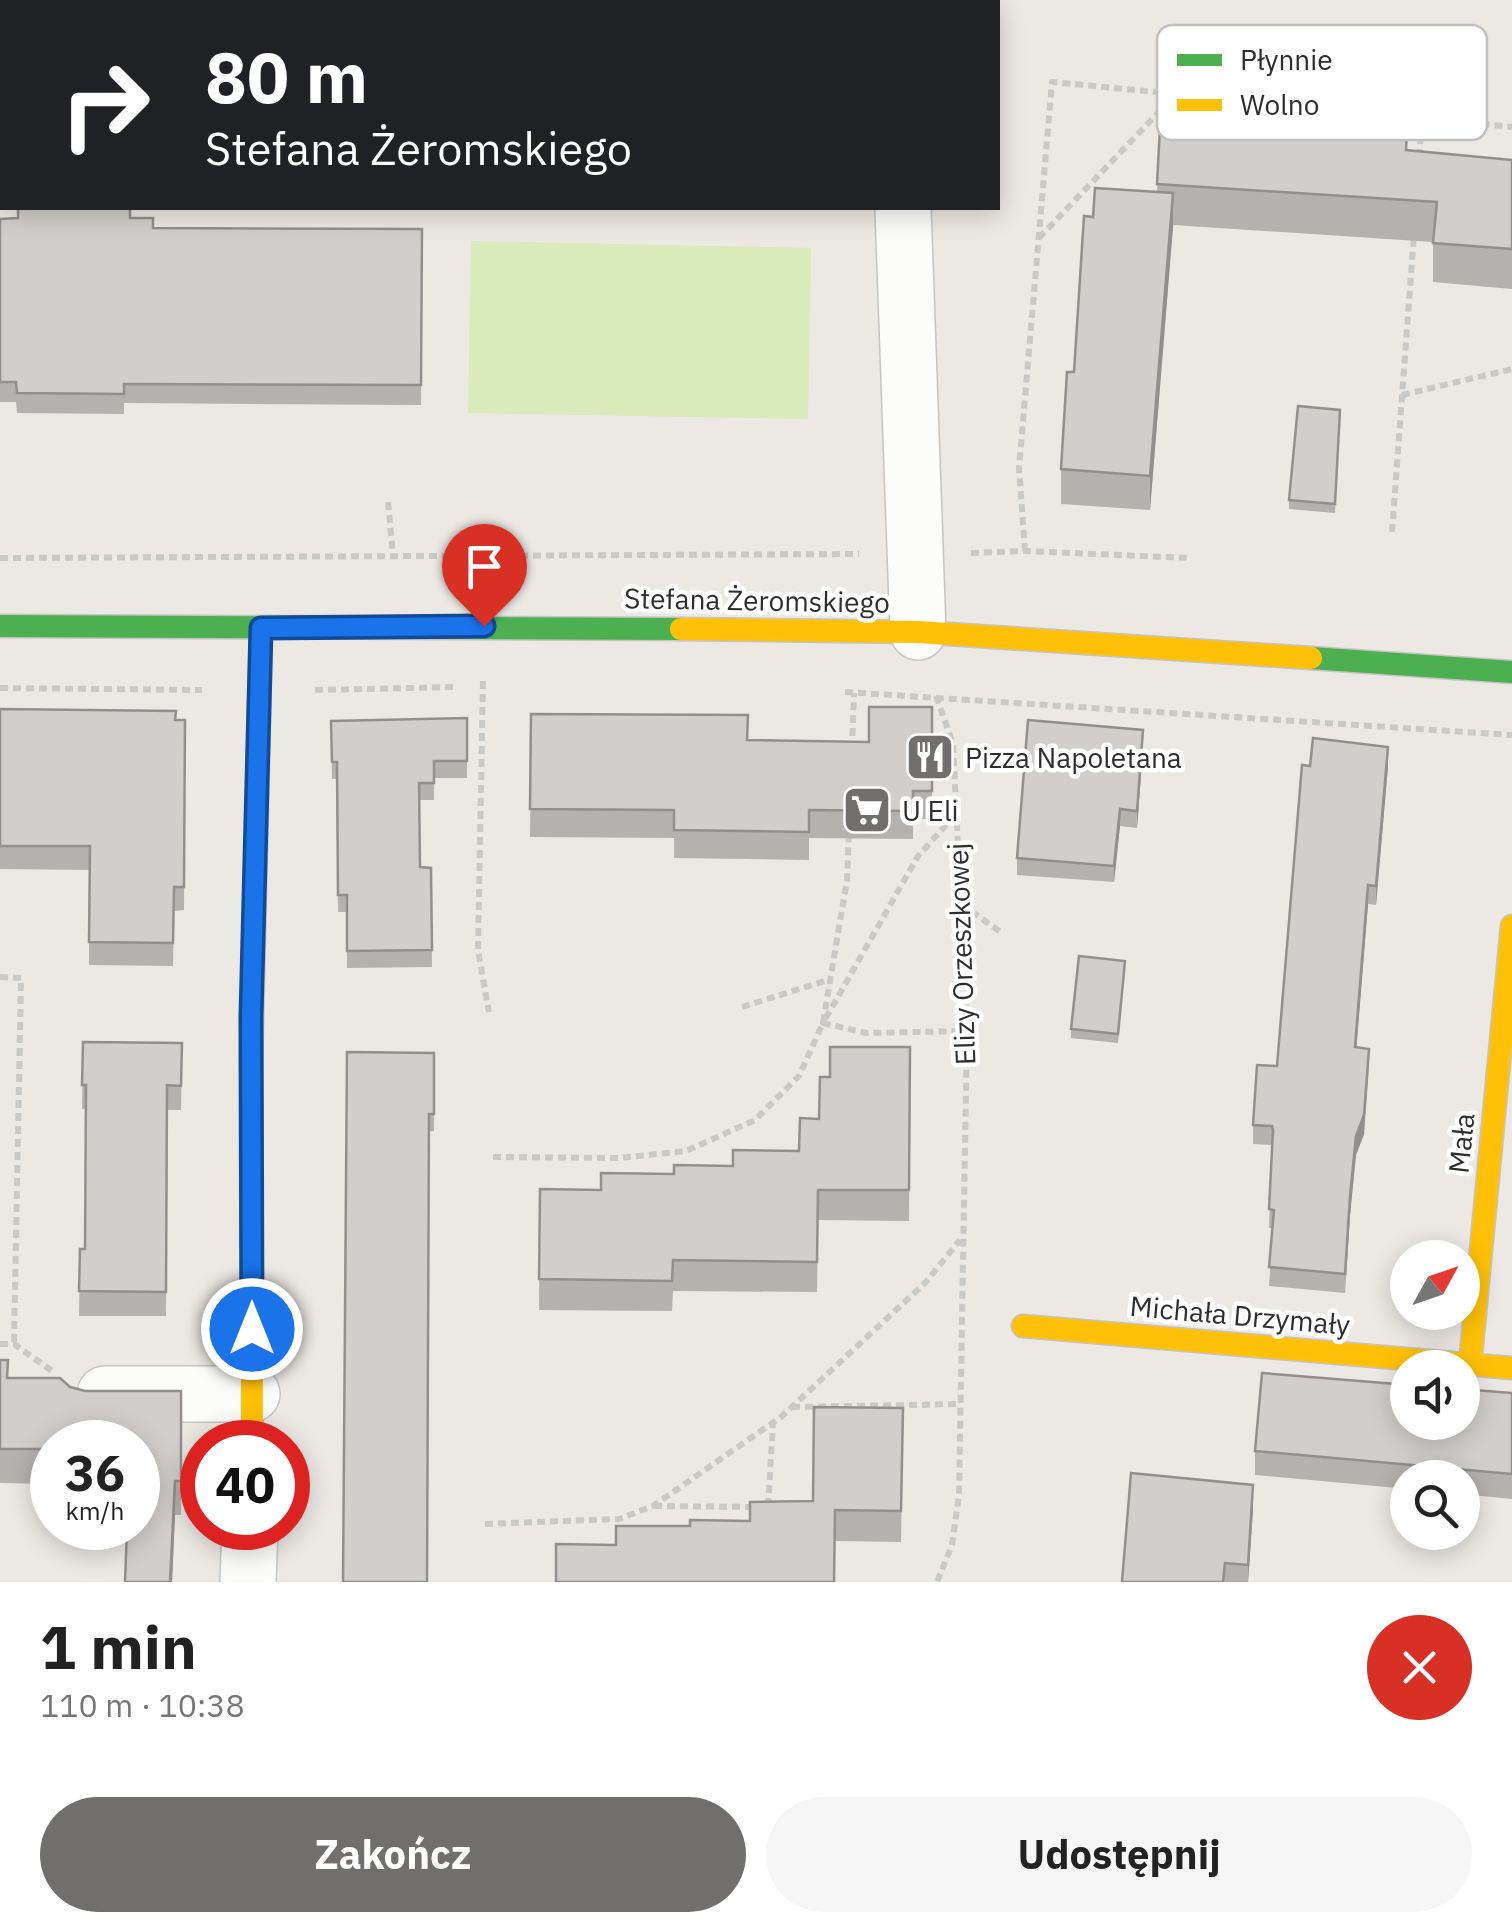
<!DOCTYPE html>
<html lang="pl">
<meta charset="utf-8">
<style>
:root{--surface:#fff;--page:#f6f6f6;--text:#222;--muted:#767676;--accent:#706f6e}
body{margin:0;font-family:"IBM Plex Sans",sans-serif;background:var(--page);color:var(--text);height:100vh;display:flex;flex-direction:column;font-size:38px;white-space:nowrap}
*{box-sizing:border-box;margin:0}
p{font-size:32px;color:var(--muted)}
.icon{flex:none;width:55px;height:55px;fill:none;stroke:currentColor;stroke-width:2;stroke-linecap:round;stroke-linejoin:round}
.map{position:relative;height:1582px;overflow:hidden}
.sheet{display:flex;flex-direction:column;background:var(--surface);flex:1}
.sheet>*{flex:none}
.banner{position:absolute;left:0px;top:0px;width:1000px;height:210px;box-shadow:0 5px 25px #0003;background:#202124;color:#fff;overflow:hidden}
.needle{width:65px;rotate:50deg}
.fabs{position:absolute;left:1390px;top:1240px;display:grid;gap:20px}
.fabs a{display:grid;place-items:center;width:90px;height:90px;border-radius:50%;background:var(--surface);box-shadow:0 5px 25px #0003;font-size:50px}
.speed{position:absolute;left:30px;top:1420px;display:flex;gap:20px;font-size:50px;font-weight:700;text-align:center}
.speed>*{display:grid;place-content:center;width:130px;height:130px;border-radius:50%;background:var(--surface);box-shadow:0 5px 25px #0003;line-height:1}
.speed small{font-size:25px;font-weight:400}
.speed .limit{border:15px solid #d22;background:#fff;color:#111}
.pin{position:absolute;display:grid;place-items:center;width:85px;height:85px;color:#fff;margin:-102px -42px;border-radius:50% 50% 50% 0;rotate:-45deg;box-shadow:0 0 10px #0007}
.pin .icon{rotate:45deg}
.me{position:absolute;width:110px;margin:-55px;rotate:0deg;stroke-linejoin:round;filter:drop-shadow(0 0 8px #0008)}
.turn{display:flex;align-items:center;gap:35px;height:210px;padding:0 40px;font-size:45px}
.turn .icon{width:130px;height:130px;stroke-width:2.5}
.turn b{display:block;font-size:70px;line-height:85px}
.round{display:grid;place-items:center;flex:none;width:105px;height:105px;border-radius:52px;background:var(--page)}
.headline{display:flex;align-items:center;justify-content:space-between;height:170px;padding:0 40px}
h1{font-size:60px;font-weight:700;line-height:75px}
.primary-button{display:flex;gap:20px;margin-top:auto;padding:20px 40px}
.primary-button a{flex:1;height:115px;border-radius:60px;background:var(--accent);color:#fff;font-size:40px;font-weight:700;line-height:115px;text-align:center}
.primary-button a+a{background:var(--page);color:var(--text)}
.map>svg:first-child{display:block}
.pitch{fill:#d9eabb}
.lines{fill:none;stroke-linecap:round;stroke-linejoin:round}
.street-casing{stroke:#c5c4c5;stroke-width:58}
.fast-casing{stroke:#c5c4c5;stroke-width:25}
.slow-casing{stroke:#c5c4c5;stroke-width:25}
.path{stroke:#c9c9c8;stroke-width:6;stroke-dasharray:8 5;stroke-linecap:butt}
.street{stroke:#fcfcfb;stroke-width:55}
.fast{stroke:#4caf50;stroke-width:22}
.slow{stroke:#ffc107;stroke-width:22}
.wall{fill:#b4b1af}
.shaded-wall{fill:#92908e}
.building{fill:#d1cecb;stroke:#92908e;stroke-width:2.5}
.route-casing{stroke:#114b97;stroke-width:25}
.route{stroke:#1a73e8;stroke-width:18}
.labels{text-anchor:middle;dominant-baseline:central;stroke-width:9;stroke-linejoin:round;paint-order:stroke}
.street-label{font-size:28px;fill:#2e2e2e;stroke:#fff}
.poi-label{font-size:28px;fill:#2e2e2e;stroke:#fff;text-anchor:start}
.key{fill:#fff;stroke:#c0c0c0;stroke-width:2.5}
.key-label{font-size:28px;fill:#2e2e2e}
</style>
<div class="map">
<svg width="1512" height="1582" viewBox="0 0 1512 1582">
<rect width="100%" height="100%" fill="#ece8e4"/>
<!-- pitch -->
<polygon class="pitch" points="471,241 811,248 808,419 468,413"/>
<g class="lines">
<!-- street casing -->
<g class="street-casing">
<g id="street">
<polyline points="903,0 903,2"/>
<polyline points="903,208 918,632"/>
<polyline points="105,1394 252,1394"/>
<polyline points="248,1582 250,1528"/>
</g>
</g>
<!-- fast casing -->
<g class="fast-casing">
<g id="fast">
<polyline points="0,626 681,629"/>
<polyline points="1311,658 1512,672"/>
<polyline points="251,1061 261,628"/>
</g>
</g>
<!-- slow casing -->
<g class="slow-casing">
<g id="slow">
<polyline points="681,629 918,632 1311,658"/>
<polyline points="251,1061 252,1442"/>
<polyline points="1023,1326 1512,1368"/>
<polyline points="1470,1365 1512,926"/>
</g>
</g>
<!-- path -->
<g class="path">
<polyline points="58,2 58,0"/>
<polyline points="177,2 177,0"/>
<polyline points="1404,116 1512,127"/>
<polyline points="1419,157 1422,118"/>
<polyline points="0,160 2,160"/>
<polyline points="1039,238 1175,95"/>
<polyline points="1402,395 1512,369"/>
<polyline points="388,502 393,555"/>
<polyline points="1392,532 1414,234"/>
<polyline points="1025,551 1019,468 1052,82 1267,103"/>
<polyline points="971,553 1025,551 1190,558"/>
<polyline points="0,558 859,554"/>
<polyline points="483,681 478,951 489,1012"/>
<polyline points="0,688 202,690"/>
<polyline points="315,690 457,687"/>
<polyline points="845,692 1512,735"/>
<polyline points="936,696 953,744 967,1031 959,1495 952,1545 937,1582"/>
<polyline points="852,749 854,693"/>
<polyline points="955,815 918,856 823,1023 866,1033 967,1031"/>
<polyline points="961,904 1002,933"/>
<polyline points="0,977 21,978 14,1344"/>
<polyline points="742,1007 831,979"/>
<polyline points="493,1157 619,1158 686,1151 755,1120 799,1076 823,1023 847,880 849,831"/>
<polyline points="0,1344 14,1344 55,1373"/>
<polyline points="792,1407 960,1404"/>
<polyline points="47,1476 45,1523 52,1523"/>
<polyline points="654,1506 756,1507"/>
<polyline points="768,1506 773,1424"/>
<polyline points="485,1524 619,1519 653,1506 781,1417 925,1283 960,1240"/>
</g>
<!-- street -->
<use href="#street" class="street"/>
<!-- fast -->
<use href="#fast" class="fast"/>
<!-- slow -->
<use href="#slow" class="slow"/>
</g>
<!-- wall -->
<g class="wall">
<polygon points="0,0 2,2 2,90 0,90"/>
<polygon points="1160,127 1512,160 1512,289 1433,282 1433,242 1173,225 1150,510 1061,504 1061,469 1093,217 1157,192"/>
<polygon points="18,218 130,218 153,228 422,229 421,405 124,403 124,414 17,413 16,402 0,402 0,219"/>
<polygon points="1340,410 1335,513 1289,509 1289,500"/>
<polygon points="932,707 932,819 913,819 913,839 809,838 809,860 674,858 674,838 530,837 531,714 748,740 869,742"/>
<polygon points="0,709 185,720 184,910 174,911 173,966 89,965 89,870 0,869"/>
<polygon points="467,718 467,778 434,778 434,800 419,800 420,867 431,868 432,967 347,968 347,912 338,912 337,779 332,779 331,721"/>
<polygon points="1143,747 1137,828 1120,826 1114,882 1017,875 1017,858"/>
<polygon points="1310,766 1388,766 1376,905 1368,904 1356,1048 1369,1068 1364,1134 1356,1155 1350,1215 1345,1293 1269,1286 1273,1228 1269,1228 1272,1145 1253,1144 1253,1125 1277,1066"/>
<polygon points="1125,970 1118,1043 1071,1038 1071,1029"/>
<polygon points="83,1042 182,1043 181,1110 167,1110 166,1316 79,1316 80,1249 85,1249 86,1109 82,1109"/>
<polygon points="910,1047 909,1221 818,1220 817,1292 673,1291 672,1311 539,1310 540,1189 601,1190 674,1174 733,1166 799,1151 819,1119 830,1077"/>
<polygon points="434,1053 434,1131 429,1131 343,1582"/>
<polygon points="0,1360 7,1378 70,1387 85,1391 181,1391 181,1515 175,1515 172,1582 125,1582 138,1442 52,1442 52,1484 0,1483"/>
<polygon points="1512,1393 1512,1499 1462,1494 1462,1478 1408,1478 1408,1489 1255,1475 1255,1451"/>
<polygon points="903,1408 901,1542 835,1541 616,1545 750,1521 813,1501"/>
<polygon points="1253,1509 1248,1582 1122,1582"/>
</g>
<!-- shaded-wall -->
<g class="shaded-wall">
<polygon points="1173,193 1173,227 1150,510 1150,476"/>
<polygon points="1143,730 1143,747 1137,828 1137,811"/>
<polygon points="1388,747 1388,766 1376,905 1376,886"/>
<polygon points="1120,809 1120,826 1114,882 1114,866"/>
<polygon points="1368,885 1368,904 1355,1066 1355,1047"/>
<polygon points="1369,1049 1364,1134 1356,1155 1350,1215 1345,1293 1350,1196 1356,1136"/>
<polygon points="175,1481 175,1515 172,1582 170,1582"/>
<polygon points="1253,1485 1253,1509 1248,1582 1248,1565"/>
</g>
<!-- building -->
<g class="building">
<polygon points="0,0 32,0 32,2 2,2 2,70 0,70"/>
<rect x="182" y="0" width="625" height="2"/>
<polygon points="1178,97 1408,112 1406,150 1512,160 1512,249 1433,243 1437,202 1157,184 1160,127 1176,128"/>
<polygon points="1095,188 1173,193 1150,476 1061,469 1067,372 1074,372 1084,216 1093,217"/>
<polygon points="18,208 130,208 130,218 153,218 153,228 422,229 421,385 124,384 124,394 17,393 16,382 0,382 0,219 18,218"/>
<polygon points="1298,406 1340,410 1335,504 1289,500"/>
<polygon points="869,707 932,707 932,791 913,791 913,811 809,810 809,832 674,830 674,810 530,809 531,714 748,715 747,740 869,742"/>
<polygon points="0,709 176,711 175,720 185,720 184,887 174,887 173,943 89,942 90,846 0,846"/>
<polygon points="467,718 467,761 434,761 434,783 419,783 420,867 431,868 432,950 347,951 347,895 338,895 337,762 332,762 331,721"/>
<polygon points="1028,720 1143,730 1137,811 1120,809 1114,866 1017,858"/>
<polygon points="1313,738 1388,747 1376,886 1368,885 1355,1047 1369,1049 1364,1115 1356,1136 1350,1196 1345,1274 1269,1267 1274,1210 1269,1209 1273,1130 1272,1126 1253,1125 1257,1065 1277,1066 1302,765 1310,766"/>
<polygon points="1079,956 1125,961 1118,1034 1071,1029"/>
<polygon points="83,1042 182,1043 181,1086 167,1085 166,1292 79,1291 80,1249 85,1249 86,1085 82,1085"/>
<polygon points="830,1047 910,1047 909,1190 818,1190 817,1262 673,1260 672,1281 539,1279 540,1189 601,1190 601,1173 674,1174 674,1165 733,1166 733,1150 799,1151 800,1118 819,1119 820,1077 830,1077"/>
<polygon points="347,1052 434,1053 434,1114 429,1114 427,1582 343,1582"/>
<polygon points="0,1360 8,1360 7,1378 60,1378 70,1387 85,1391 181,1391 181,1481 175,1481 170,1582 125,1582 127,1528 138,1528 138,1442 52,1442 52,1449 0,1449"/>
<polygon points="1262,1373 1408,1385 1408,1422 1462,1422 1462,1389 1512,1393 1512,1474 1255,1451"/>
<polygon points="814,1407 903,1408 901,1511 835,1510 834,1582 556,1582 556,1544 616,1545 616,1526 690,1526 690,1520 750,1521 750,1502 813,1501"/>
<polygon points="1131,1473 1253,1485 1248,1565 1225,1563 1223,1582 1122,1582"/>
</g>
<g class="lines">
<!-- route casing -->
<g class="route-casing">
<polyline id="route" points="252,1329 251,1016 261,628 484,626"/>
</g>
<!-- route -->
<use href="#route" class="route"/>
</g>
<!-- icons -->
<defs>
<g id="restaurant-square" transform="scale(2.5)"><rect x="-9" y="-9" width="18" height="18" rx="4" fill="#706f6e" stroke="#fff"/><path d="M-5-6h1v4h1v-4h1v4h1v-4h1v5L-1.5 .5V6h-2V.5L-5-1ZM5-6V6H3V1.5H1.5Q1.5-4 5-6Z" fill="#fff"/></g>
<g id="supermarket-square" transform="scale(2.5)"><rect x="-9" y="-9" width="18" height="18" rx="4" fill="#706f6e" stroke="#fff"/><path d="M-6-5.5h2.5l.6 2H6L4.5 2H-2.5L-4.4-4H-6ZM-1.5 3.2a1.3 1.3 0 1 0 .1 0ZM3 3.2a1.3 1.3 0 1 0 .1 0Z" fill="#fff"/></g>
</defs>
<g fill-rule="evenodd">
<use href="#restaurant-square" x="930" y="757"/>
<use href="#supermarket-square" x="867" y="810"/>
</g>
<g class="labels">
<!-- street labels -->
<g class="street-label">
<text transform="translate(757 600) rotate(1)">Stefana Żeromskiego</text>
<text transform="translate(961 954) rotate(-92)">Elizy Orzeszkowej</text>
<text transform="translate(1461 1143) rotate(-84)">Mała</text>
<text transform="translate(1240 1315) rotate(5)">Michała Drzymały</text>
</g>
<!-- poi labels -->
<g class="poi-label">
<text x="965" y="757">Pizza Napoletana</text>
<text x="902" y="810">U Eli</text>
</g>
</g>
<!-- legend -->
<rect x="1157" y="25" width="330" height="115" rx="15" class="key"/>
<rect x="1177" y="54" width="45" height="12" fill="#4caf50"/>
<rect x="1177" y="99" width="45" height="12" fill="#ffc107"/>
<g class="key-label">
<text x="1240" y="70">Płynnie</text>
<text x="1240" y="115">Wolno</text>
</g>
</svg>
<div class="fabs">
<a><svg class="needle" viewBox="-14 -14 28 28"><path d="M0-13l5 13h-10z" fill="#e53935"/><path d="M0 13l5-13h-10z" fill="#767676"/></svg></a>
<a><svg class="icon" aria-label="sound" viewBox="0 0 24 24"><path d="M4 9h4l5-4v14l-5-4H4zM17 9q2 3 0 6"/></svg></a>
<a><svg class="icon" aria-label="search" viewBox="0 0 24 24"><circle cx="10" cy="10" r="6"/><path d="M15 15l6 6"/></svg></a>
</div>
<div class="speed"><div>36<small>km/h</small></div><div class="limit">40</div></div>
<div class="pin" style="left:484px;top:626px;background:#d93025"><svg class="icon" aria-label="arrive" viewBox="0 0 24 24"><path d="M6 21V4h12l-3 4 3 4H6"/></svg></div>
<svg class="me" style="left:252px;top:1329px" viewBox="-20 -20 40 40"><circle r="17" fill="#1a73e8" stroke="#fff" stroke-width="3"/><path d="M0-11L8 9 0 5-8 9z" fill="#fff"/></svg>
<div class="banner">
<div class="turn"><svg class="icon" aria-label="right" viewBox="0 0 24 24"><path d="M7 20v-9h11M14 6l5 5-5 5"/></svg><div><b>80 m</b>Stefana Żeromskiego</div></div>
</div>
</div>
<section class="sheet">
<div class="headline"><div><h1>1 min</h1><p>110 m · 10:38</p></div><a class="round" style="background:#d93025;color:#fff"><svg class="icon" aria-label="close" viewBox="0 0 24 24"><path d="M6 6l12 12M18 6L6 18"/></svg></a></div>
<div class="primary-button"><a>Zakończ</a><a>Udostępnij</a></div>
</section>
